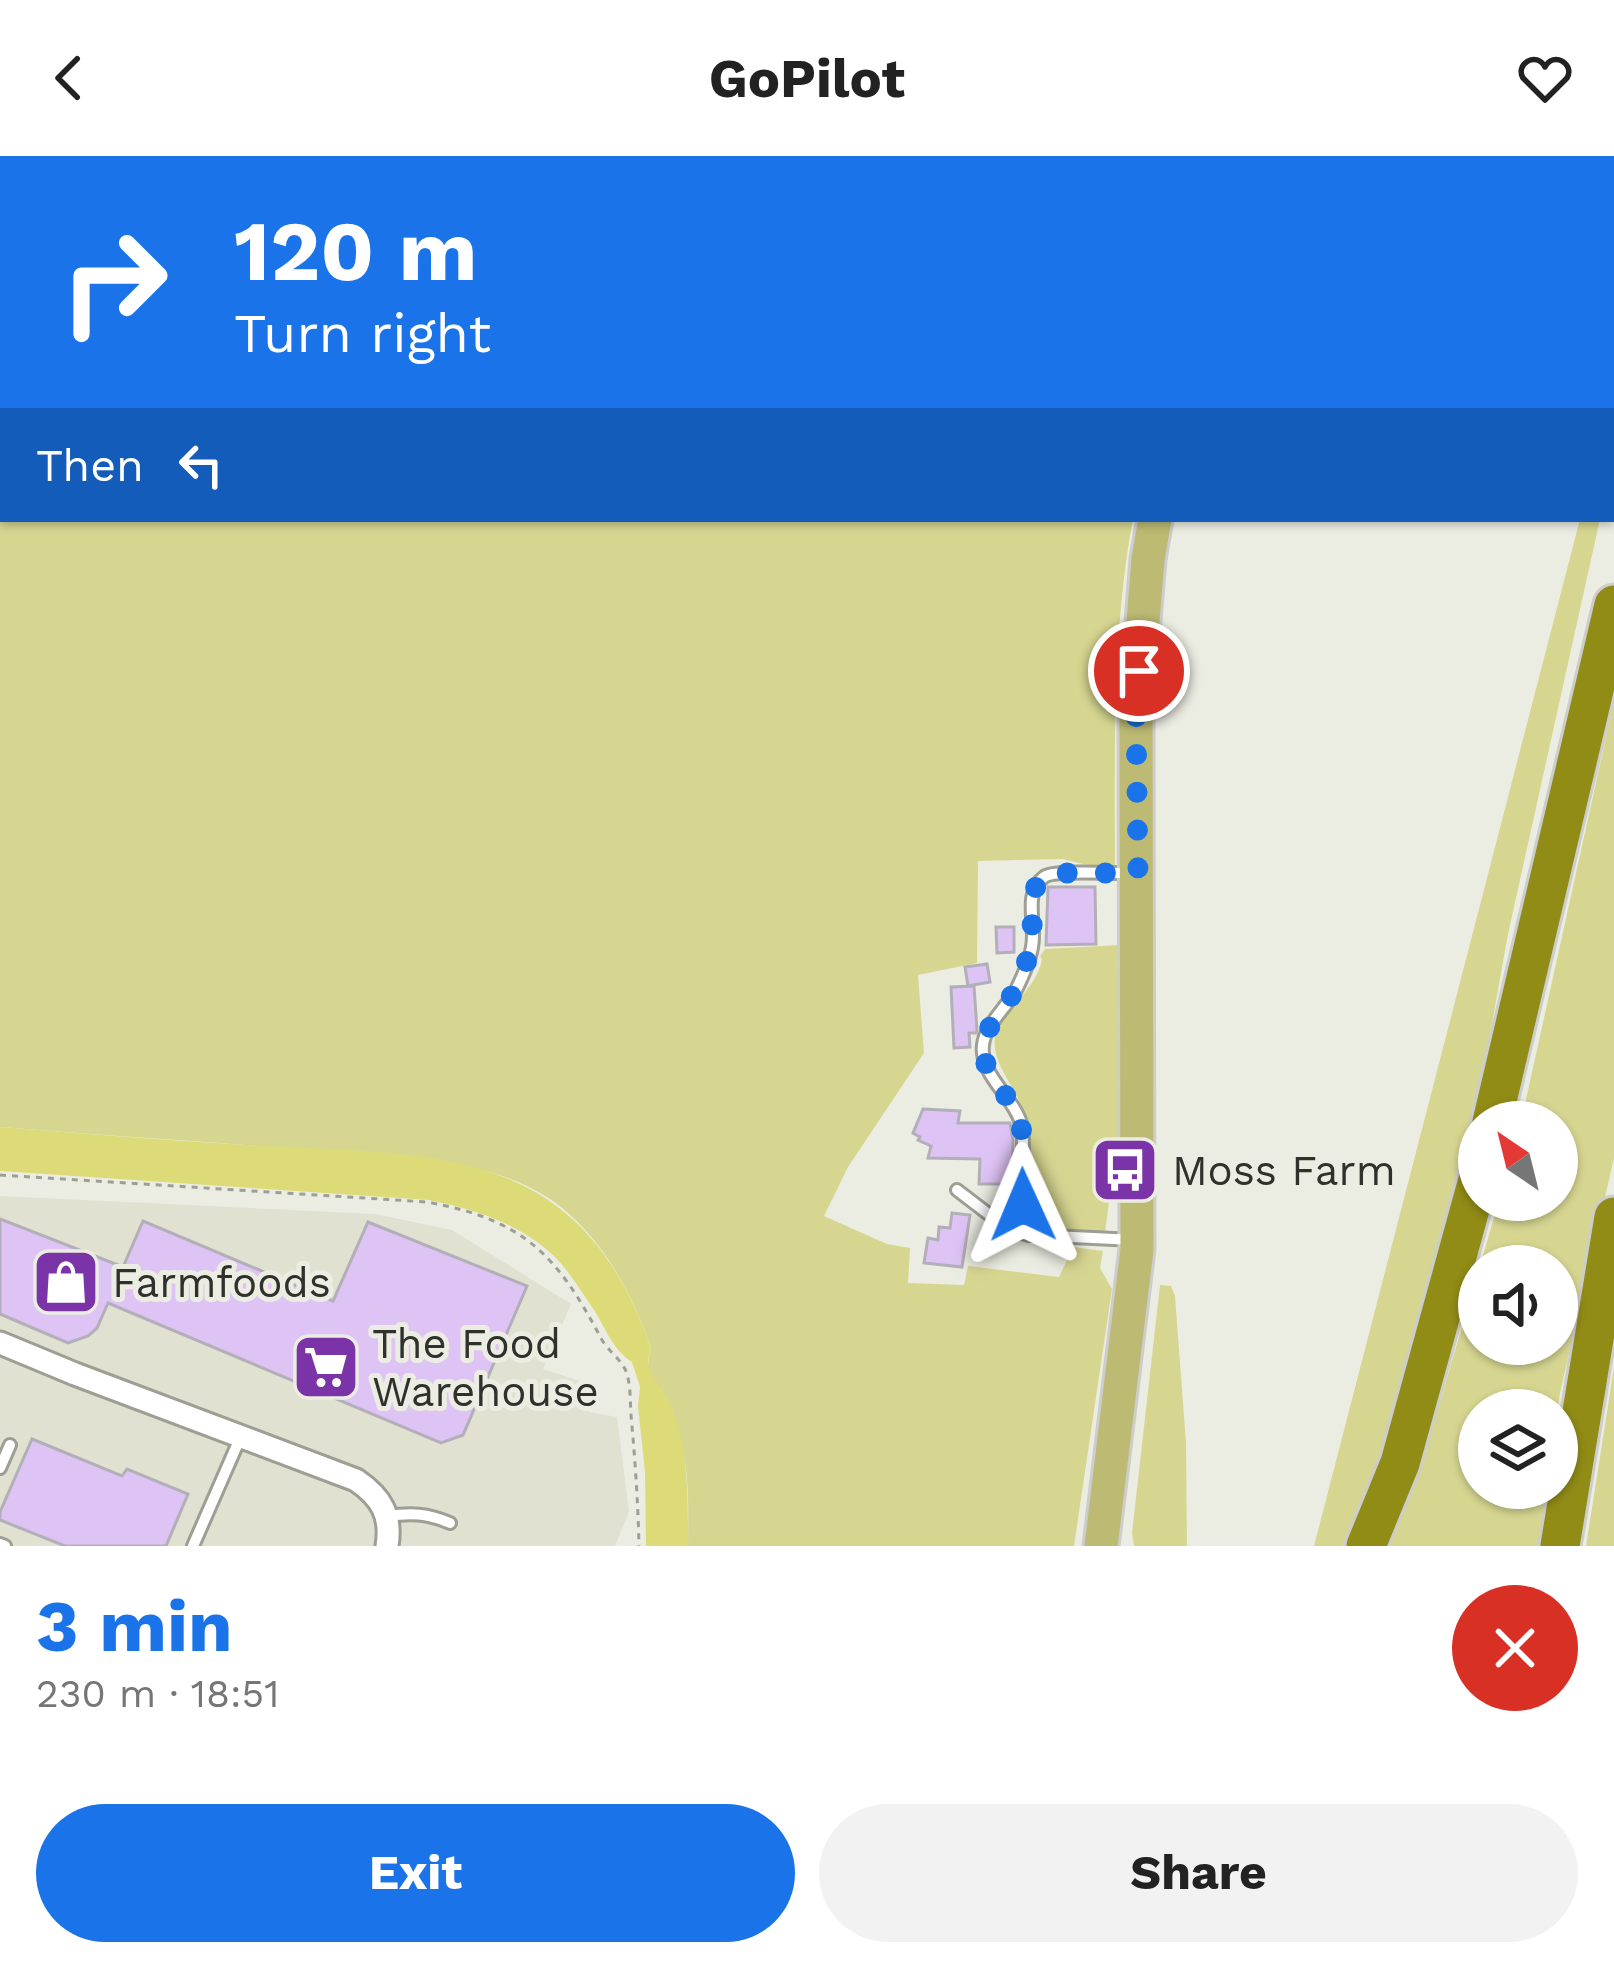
<!DOCTYPE html>
<meta charset="utf-8">
<style>
:root{--surface:#fff;--page:#f2f2f2;--text:#222;--muted:#767676;--accent:#1a73e8}
body{margin:0;font-family:"Work Sans",sans-serif;background:var(--page);color:var(--text);height:100vh;display:flex;flex-direction:column;font-size:45px;white-space:nowrap}
*{box-sizing:border-box;margin:0}
p{font-size:39px;color:var(--muted)}
.icon{flex:none;width:66px;height:66px;fill:none;stroke:currentColor;stroke-width:2;stroke-linecap:round;stroke-linejoin:round}
.map{position:relative;height:1390px;overflow:hidden}
.drawer{display:flex;flex-direction:column;background:var(--surface);flex:1}
.drawer>*{flex:none}
.guide{position:absolute;left:0px;top:0px;width:1614px;height:366px;box-shadow:0 3px 9px #0004;background:#1a73e8;color:#fff;overflow:hidden}
.needle{width:78px;rotate:325deg}
.buttons{position:absolute;left:1458px;top:945px;display:grid;gap:24px}
.buttons a{display:grid;place-items:center;width:120px;height:120px;border-radius:50%;background:var(--surface);box-shadow:0 3px 9px #0004;font-size:60px}
.pin{position:absolute;display:grid;place-items:center;width:102px;height:102px;color:#fff;margin:-51px;border:6px solid #fff;border-radius:50%;box-shadow:0 3px 12px #0007}
.me{position:absolute;width:132px;margin:-66px;rotate:359deg;stroke-linejoin:round;filter:drop-shadow(0 0 9px #0008)}
.turn{display:flex;align-items:center;gap:42px;height:252px;padding:0 36px;font-size:54px}
.turn .icon{width:156px;height:156px;stroke-width:2.5}
.turn b{display:block;font-size:84px;line-height:102px}
.then{display:flex;align-items:center;height:114px;padding:0 36px;background:#0003;gap:24px;font-size:45px}
.round{display:grid;place-items:center;flex:none;width:126px;height:126px;border-radius:63px;background:var(--page)}
.head{display:flex;align-items:center;justify-content:space-between;height:204px;padding:0 36px}
h1{font-size:72px;font-weight:700;line-height:90px;color:var(--accent)}
.action{display:flex;gap:24px;margin-top:auto;padding:24px 36px}
.action a{flex:1;height:138px;border-radius:72px;background:var(--accent);color:#fff;font-size:48px;font-weight:700;line-height:138px;text-align:center}
.action a+a{background:var(--page);color:var(--text)}
header{display:flex;justify-content:space-between;align-items:center;height:156px;padding:0 36px;background:var(--surface);font-size:54px;font-weight:700}
.map>svg:first-child{display:block}
.built{fill:#e0e1d0}
.green{fill:#d7d691}
.water{fill:#dddb78}
.lines{fill:none;stroke-linecap:round;stroke-linejoin:round}
.stream{stroke:#dddb78;stroke-width:6}
.building{fill:#dec3f5;stroke:#b3afb8;stroke-width:3}
.service-casing{stroke:#9e9e94;stroke-width:16}
.minor-casing{stroke:#9e9e94;stroke-width:27}
.primary-casing{stroke:#cdcdcc;stroke-width:39}
.motorway-casing{stroke:#cdcdcc;stroke-width:45}
.path{stroke:#9d9e96;stroke-width:3;stroke-dasharray:6 6;stroke-linecap:butt}
.service{stroke:#fff;stroke-width:10}
.minor{stroke:#fff;stroke-width:21}
.primary{stroke:#bdba73;stroke-width:33}
.motorway{stroke:#918c16;stroke-width:39}
.rail{stroke:#808079;stroke-width:6;stroke-dasharray:21 21;stroke-linecap:butt}
.route{stroke:#1a73e8;stroke-width:21;stroke-dasharray:0 37.8}
.labels{text-anchor:middle;dominant-baseline:central;stroke-width:10;stroke-linejoin:round;paint-order:stroke}
.poi-label{font-size:42px;fill:#30302c;stroke:#ecede2;text-anchor:start}
</style>
<header><svg class="icon" aria-label="back" viewBox="0 0 24 24"><path d="M15 5l-7 7 7 7"/></svg>GoPilot<svg class="icon" aria-label="heart" viewBox="0 0 24 24"><path d="M12 20l-8-8c-3-5 5-10 8-4 3-6 11-1 8 4z"/></svg></header>
<div class="map">
<svg width="1614" height="1390" viewBox="0 0 1614 1390">
<rect width="100%" height="100%" fill="#ecede2"/>
<!-- built -->
<polygon class="built" points="0,1040 375,1058 452,1074 571,1148 543,1213 595,1230 589,1256 617,1261 629,1356 615,1390 0,1390"/>
<!-- green -->
<g class="green">
<polygon points="186,0 564,0 569,3 184,3"/>
<polygon points="600,0 1234,0 1233,3 605,3"/>
<path d="M3 267V363H1133C1112 473 1115 597 1115 709L1091 710 1063 703 978 705 977 807 918 819 924 897 848 1011 824 1060 887 1088 910 1092 908 1127 964 1129 968 1110 1059 1121 1073 1091 1103 1095 1100 1112 1112 1133 1074 1390H688C688 1358 690 1324 682 1292 675 1264 639 1220 651 1192 632 1136 600 1077 550 1043 490 1003 416 1005 347 998 231 986 116 981 0 971V271Z"/>
<polygon points="1580,363 1600,363 1508,778 1462,1036 1417,1198 1373,1327 1343,1390 1314,1390"/>
<polygon points="1614,545 1614,1002 1560,1237 1557,1259 1557,1254 1479,1254 1479,1332 1548,1332 1540,1390 1386,1390 1440,1246 1479,1112 1479,1188 1557,1188 1557,1110 1480,1110 1499,1044 1557,1044 1557,966 1521,966"/>
<path d="M1119 789 1123 885 1121 956 1105 1076 1040 1073 1032 1064 1030 1052C1028 1022 1030 988 1024 959 1018 931 991 910 995 881 998 855 1036 837 1042 803L1040 800 1045 793Z"/>
<polygon points="1160,1129 1171,1130 1175,1140 1186,1287 1187,1390 1134,1390 1132,1377"/>
<polygon points="1614,1211 1614,1390 1586,1390"/>
</g>
<!-- water -->
<path class="water" d="M0 971C88 978 177 985 265 990 445 999 582 992 651 1192 641 1216 663 1230 671 1250 689 1294 688 1344 688 1390H646L645 1316 638 1250 640 1231 632 1206C613 1194 606 1173 594 1154 582 1137 570 1116 555 1101 521 1068 474 1053 429 1044L0 1015Z"/>
<g class="lines">
<!-- stream -->
<polyline class="stream" points="1441,0 1442,3"/>
</g>
<!-- building -->
<g class="building">
<polygon points="1048,731 1095,731 1096,788 1046,789"/>
<polygon points="996,771 1014,771 1014,796 997,797"/>
<polygon points="987,808 990,826 968,830 965,811"/>
<polygon points="974,830 977,874 976,877 969,877 970,891 954,892 951,831"/>
<polygon points="923,953 960,955 958,967 1010,967 1013,984 1012,1028 979,1028 980,1003 928,1002 931,990 918,984 920,981 913,977"/>
<polygon points="952,1057 970,1059 962,1111 924,1107 928,1082 938,1084 939,1071 950,1072"/>
<polygon points="0,1063 123,1111 143,1065 333,1145 368,1066 527,1130 463,1279 441,1287 108,1147 97,1172 88,1180 68,1187 0,1158"/>
<polygon points="32,1283 122,1320 127,1313 188,1338 166,1390 65,1390 0,1364 0,1356"/>
</g>
<g class="lines">
<!-- service casing -->
<g class="service-casing">
<g id="service">
<polyline points="577,0 582,3"/>
<polyline points="957,1034 1008,1073 1029,1079"/>
<path d="M1134 1084 1032 1079C1012 1055 1027 1002 1022 971 1016 942 979 920 983 889 985 869 1007 851 1016 834 1022 822 1030 804 1032 791 1037 768 1022 738 1044 721 1054 713 1117 718 1134 717"/>
<polyline points="0,1312 10,1289"/>
<path d="M386 1360C411 1357 427 1357 450 1367"/>
<polyline points="0,1388 5,1390"/>
<polyline points="193,1390 241,1280"/>
</g>
</g>
<!-- minor casing -->
<g class="minor-casing">
<path id="minor" d="M0 1187 75 1218 356 1324C381 1341 392 1359 387 1390"/>
</g>
<!-- primary casing -->
<g class="primary-casing">
<g id="primary">
<polyline points="1253,3 1254,0"/>
<polyline points="1101,1390 1137,1093 1136,552 1148,403 1155,363"/>
</g>
</g>
<!-- motorway casing -->
<g class="motorway-casing">
<g id="motorway">
<polyline points="1492,966 1614,449"/>
<polyline points="1366,1390 1400,1307 1479,1020"/>
<polyline points="1560,1390 1614,1061"/>
</g>
</g>
<!-- path -->
<g class="path">
<polyline points="176,3 178,0"/>
<polyline points="0,256 3,252"/>
<path d="M0 1019 427 1046C525 1064 557 1099 602 1184 608 1194 619 1202 625 1213 631 1226 630 1245 631 1259 635 1303 638 1346 639 1390"/>
</g>
<!-- service -->
<use href="#service" class="service"/>
<!-- minor -->
<use href="#minor" class="minor"/>
<!-- primary -->
<use href="#primary" class="primary"/>
<!-- motorway -->
<use href="#motorway" class="motorway"/>
<!-- rail -->
<g class="rail">
<polyline points="52,3 55,0"/>
<polyline points="0,93 3,89"/>
</g>
</g>
<g class="lines">
<!-- route -->
<path class="route" d="M1023 1049C1022 1024 1027 992 1020 967 1013 940 985 923 983 894 982 872 1008 850 1017 830 1022 819 1026 807 1030 796 1038 773 1021 734 1047 719 1053 715 1123 718 1138 717L1136 552 1139 515"/>
</g>
<!-- icons -->
<defs>
<g id="bus-square" transform="scale(3.45)"><rect x="-9" y="-9" width="18" height="18" rx="4" fill="#7a34a7" stroke="#ecede2"/><path d="M-5-6H5V4H4V6H2V4H-2V6H-4V4H-5ZM-3.5-4V0h7V-4ZM-3.5 1.2v1.5H-2V1.2ZM2 1.2v1.5H3.5V1.2Z" fill="#fff"/></g>
<g id="shop-square" transform="scale(3.45)"><rect x="-9" y="-9" width="18" height="18" rx="4" fill="#7a34a7" stroke="#ecede2"/><path d="M-5-2.5h2.3a2.7 3.5 0 0 1 5.4 0H5L5.5 6h-11ZM-1.5-2.5h3a1.5 2.3 0 0 0-3 0Z" fill="#fff"/></g>
<g id="supermarket-square" transform="scale(3.45)"><rect x="-9" y="-9" width="18" height="18" rx="4" fill="#7a34a7" stroke="#ecede2"/><path d="M-6-5.5h2.5l.6 2H6L4.5 2H-2.5L-4.4-4H-6ZM-1.5 3.2a1.3 1.3 0 1 0 .1 0ZM3 3.2a1.3 1.3 0 1 0 .1 0Z" fill="#fff"/></g>
</defs>
<g fill-rule="evenodd">
<use href="#bus-square" x="1125" y="1014"/>
<use href="#shop-square" x="66" y="1126"/>
<use href="#supermarket-square" x="326" y="1211"/>
</g>
<g class="labels">
<!-- poi labels -->
<g class="poi-label">
<text x="1172" y="1014">Moss Farm</text>
<text x="112" y="1126">Farmfoods</text>
<text x="372" y="1187">The Food<tspan x="372" dy="48">Warehouse</tspan></text>
</g>
</g>
</svg>
<div class="buttons">
<a><svg class="needle" viewBox="-14 -14 28 28"><path d="M0-13l5 13h-10z" fill="#e53935"/><path d="M0 13l5-13h-10z" fill="#767676"/></svg></a>
<a><svg class="icon" aria-label="sound" viewBox="0 0 24 24"><path d="M4 9h4l5-4v14l-5-4H4zM17 9q2 3 0 6"/></svg></a>
<a><svg class="icon" aria-label="layers" viewBox="0 0 24 24"><path d="M12 4l9 5-9 5-9-5zM3 14l9 5 9-5"/></svg></a>
</div>
<div class="pin" style="left:1139px;top:515px;background:#d93025"><svg class="icon" aria-label="arrive" viewBox="0 0 24 24"><path d="M6 21V4h12l-3 4 3 4H6"/></svg></div>
<svg class="me" style="left:1023px;top:1049px" viewBox="-20 -20 40 40"><path d="M0-17L14 15 0 8-14 15z" fill="#1a73e8" stroke="#fff" stroke-width="4"/></svg>
<div class="guide">
<div class="turn"><svg class="icon" aria-label="right" viewBox="0 0 24 24"><path d="M7 20v-9h11M14 6l5 5-5 5"/></svg><div><b>120 m</b>Turn right</div></div>
<div class="then">Then<svg class="icon" aria-label="left" viewBox="0 0 24 24"><path d="M17 20v-9H6M10 6l-5 5 5 5"/></svg></div>
</div>
</div>
<section class="drawer">
<div class="head"><div><h1>3 min</h1><p>230 m · 18:51</p></div><a class="round" style="background:#d93025;color:#fff"><svg class="icon" aria-label="close" viewBox="0 0 24 24"><path d="M6 6l12 12M18 6L6 18"/></svg></a></div>
<div class="action"><a>Exit</a><a>Share</a></div>
</section>
